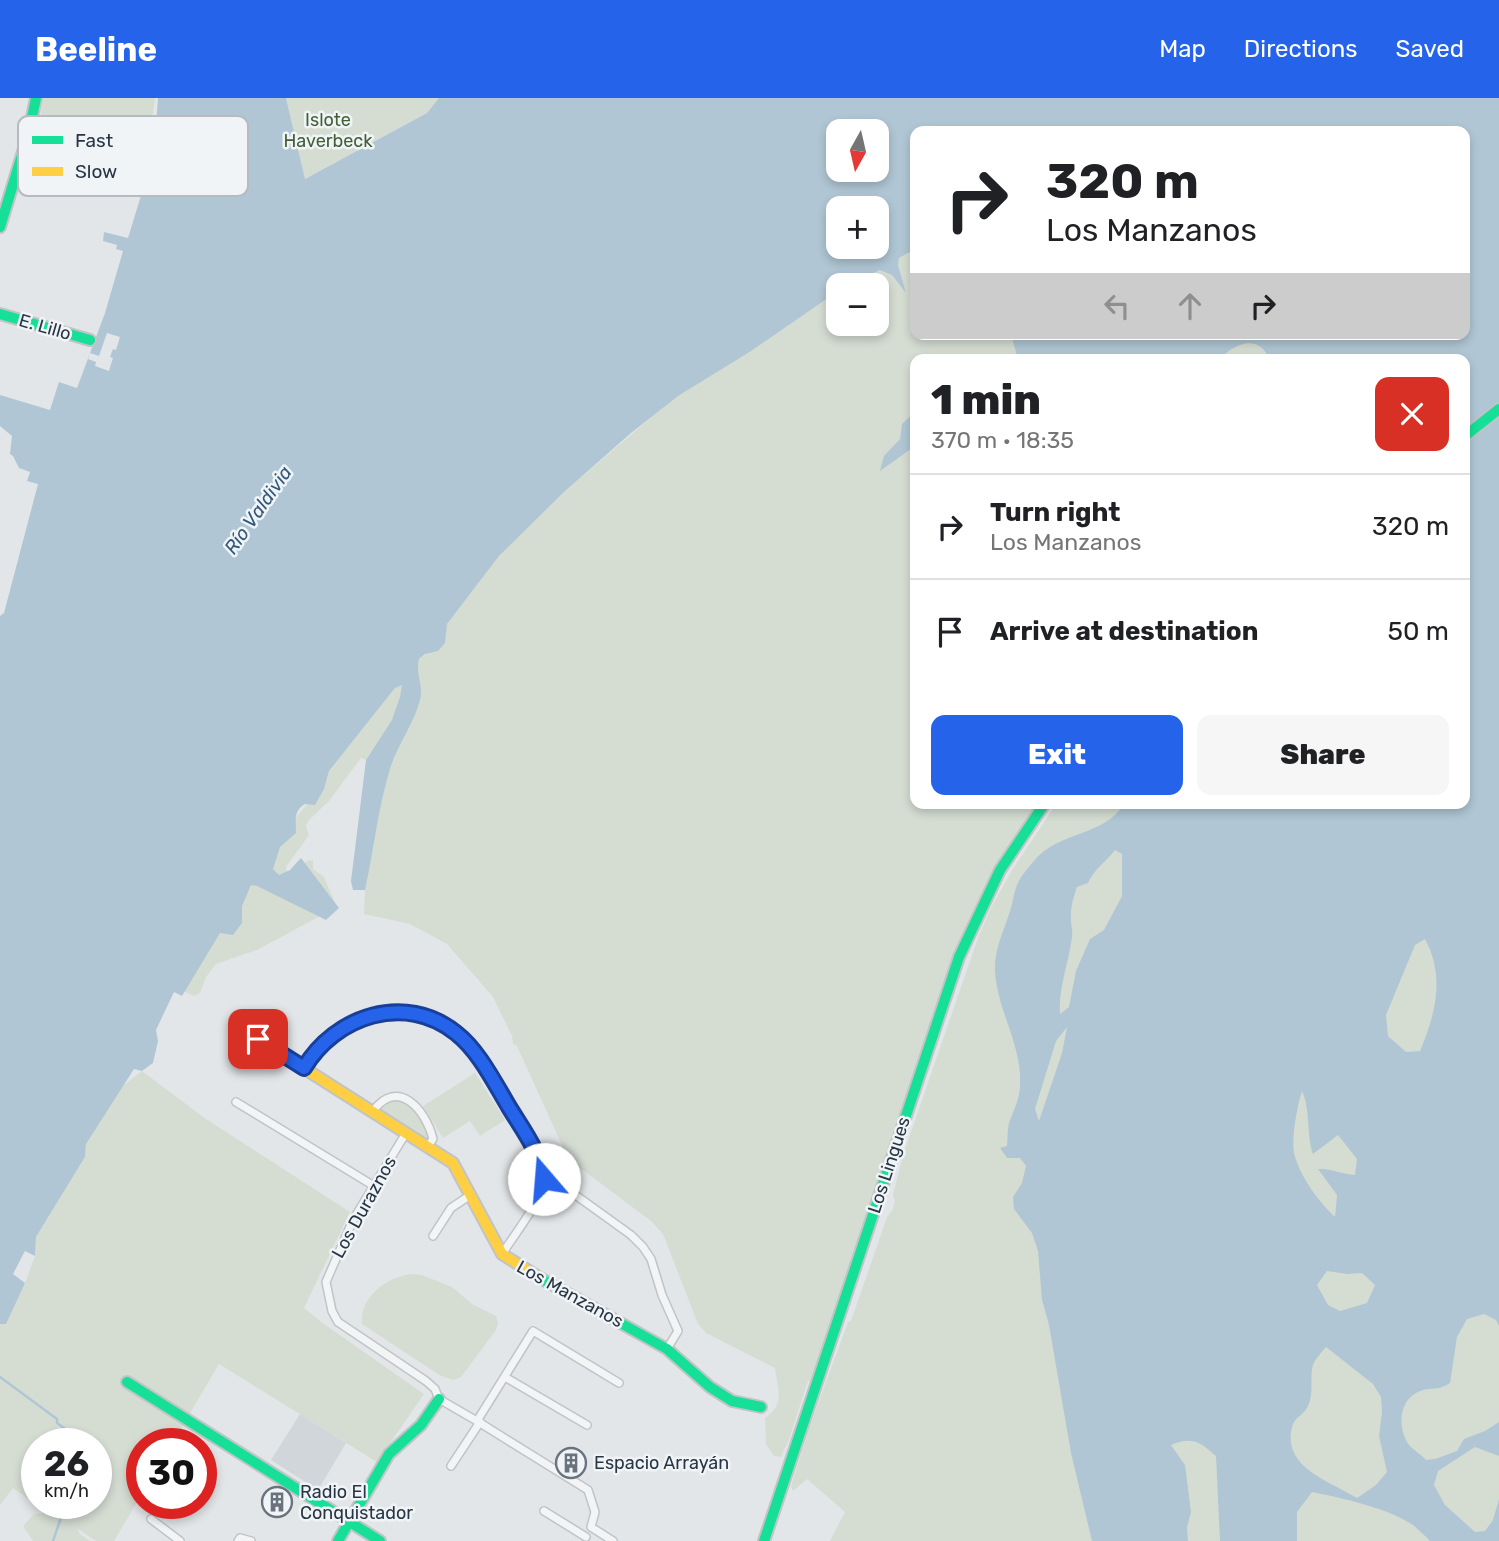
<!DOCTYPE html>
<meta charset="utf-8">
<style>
:root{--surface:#fff;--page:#f6f6f6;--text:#202124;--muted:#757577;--line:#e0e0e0;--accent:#2563eb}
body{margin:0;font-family:Rubik,sans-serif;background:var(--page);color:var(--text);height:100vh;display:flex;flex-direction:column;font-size:26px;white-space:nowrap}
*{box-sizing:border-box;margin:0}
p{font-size:23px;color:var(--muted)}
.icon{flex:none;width:38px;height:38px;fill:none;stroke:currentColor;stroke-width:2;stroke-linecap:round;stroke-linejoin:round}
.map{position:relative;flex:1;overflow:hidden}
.details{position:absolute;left:910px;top:256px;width:560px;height:455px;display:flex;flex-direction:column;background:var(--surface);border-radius:14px;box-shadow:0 4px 10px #0003}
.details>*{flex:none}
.top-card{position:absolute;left:910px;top:28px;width:560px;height:214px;border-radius:14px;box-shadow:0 4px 10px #0003;background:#fff;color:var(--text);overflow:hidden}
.needle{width:46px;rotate:188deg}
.tools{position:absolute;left:826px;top:21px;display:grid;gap:14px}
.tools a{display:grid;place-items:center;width:63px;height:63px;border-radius:14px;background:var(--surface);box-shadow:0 4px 10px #0003;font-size:35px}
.speed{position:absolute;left:21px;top:1330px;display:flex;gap:14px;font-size:35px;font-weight:700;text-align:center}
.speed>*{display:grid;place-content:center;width:91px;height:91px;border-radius:50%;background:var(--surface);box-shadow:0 4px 10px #0003;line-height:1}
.speed small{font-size:18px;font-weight:400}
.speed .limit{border:10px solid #d22;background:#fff;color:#111}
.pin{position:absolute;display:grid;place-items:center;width:60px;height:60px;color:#fff;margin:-30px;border-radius:14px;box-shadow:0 4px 10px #0006}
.me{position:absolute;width:77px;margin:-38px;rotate:342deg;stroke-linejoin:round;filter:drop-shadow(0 0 5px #0008)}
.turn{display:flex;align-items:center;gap:24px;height:147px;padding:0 21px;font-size:32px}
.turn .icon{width:91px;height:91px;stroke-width:2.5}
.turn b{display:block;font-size:49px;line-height:60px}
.lanes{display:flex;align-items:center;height:66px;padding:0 21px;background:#0003;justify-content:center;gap:35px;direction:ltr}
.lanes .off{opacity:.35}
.round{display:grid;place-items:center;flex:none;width:74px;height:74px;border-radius:14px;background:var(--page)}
.headline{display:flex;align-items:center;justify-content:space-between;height:119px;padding:0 21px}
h1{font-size:42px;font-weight:800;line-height:52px}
.primary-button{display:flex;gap:14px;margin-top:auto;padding:14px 21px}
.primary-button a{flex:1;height:80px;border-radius:14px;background:var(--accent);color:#fff;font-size:28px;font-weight:800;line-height:80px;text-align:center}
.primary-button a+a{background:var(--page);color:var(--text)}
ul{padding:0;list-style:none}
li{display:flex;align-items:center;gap:21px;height:105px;padding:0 21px;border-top:2px solid var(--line)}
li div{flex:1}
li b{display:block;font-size:26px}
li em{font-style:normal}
header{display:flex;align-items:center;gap:42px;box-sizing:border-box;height:98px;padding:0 35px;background:var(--accent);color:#fff}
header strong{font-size:33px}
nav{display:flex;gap:38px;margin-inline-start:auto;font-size:24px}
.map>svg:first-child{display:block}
.built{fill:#d1d6db}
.green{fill:#d5ddd3;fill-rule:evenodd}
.water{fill:#b0c6d4;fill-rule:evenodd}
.pier{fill:#e3e6e8}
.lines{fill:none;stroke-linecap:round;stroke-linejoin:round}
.stream{stroke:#b0c6d4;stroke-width:2.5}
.street-casing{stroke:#c1c4c6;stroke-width:10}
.fast-casing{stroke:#c1c4c6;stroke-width:14}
.slow-casing{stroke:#c1c4c6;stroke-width:14}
.street{stroke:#f2f4f5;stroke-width:7}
.fast{stroke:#16e098;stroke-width:10}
.slow{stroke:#ffcf43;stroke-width:10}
.route-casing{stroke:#184099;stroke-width:18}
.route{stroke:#2563eb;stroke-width:12}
.labels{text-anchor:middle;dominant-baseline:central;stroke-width:5;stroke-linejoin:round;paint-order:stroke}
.park-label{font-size:18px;fill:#425f35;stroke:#f1f4f7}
.street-label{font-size:18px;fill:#283543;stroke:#f1f4f7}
.poi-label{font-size:18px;fill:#283543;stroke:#f1f4f7;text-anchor:start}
.water-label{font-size:19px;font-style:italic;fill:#305979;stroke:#f1f4f7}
.key{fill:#f1f4f7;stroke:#b5bbc1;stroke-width:2}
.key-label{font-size:19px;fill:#283543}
</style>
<header>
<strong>Beeline</strong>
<nav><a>Map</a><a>Directions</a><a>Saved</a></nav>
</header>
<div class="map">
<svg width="1499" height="1443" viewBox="0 0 1499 1443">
<rect width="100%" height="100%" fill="#e3e6e8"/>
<!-- built -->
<polygon class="built" points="300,1316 346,1345 318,1392 271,1362"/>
<!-- green -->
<g class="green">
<polygon points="43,0 155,0 149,47 144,64 39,29"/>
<polygon points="286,0 439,0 427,15 305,81"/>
<path d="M915 146V236H1239L1262 250 1269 261H915V705H1044L981 811 812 1284 808 1283 789 1342 781 1359 774 1358 766 1346 765 1320C786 1306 777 1290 775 1270L706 1235 698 1226 663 1136 651 1123 579 1069 565 1054 517 948 513 946 512 938 493 899 447 846 410 826 364 816 365 793 361 789 369 657 366 662 361 660 329 703 309 722 306 728 309 737 286 769 287 773 290 774 309 762 313 763V771L324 779 337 809 257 852 216 866 206 879 200 895 194 898 183 893 236 794 327 681 329 673 395 590C406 585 416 573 419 561L426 556 462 505 499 458 564 394 690 286 830 198 838 193V226H877V187H848Z"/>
<polygon points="1057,705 1443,705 1499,809 1499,1443 830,1443 845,1414 807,1381 793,1393 791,1388 809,1330 848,1224 851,1223 887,1119 892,1113 895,1104 893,1097 903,1057 979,837 992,808 1012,772"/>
<path d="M142 973 206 1021 350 1114 304 1210 324 1226 424 1296 377 1364 219 1266 172 1346H142V1396L114 1443H96L78 1431 80 1436 90 1443H33L23 1428 34 1416 44 1415 38 1408 13 1390 0 1407V1218L25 1185 35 1158 36 1139 85 1059 86 1046 120 990ZM37 1346H96V1405H37Z"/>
<polygon points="475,975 505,1022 480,1038 470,1023 443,1040 423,1008"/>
<polygon points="400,1000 410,1005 431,1039 427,1043 378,1012 380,1007 389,1002"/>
<path d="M411 1176 422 1177 452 1189 472 1206 496 1218 498 1225 496 1232 461 1279 453 1282 441 1278 362 1226C359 1199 387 1179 411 1176Z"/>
</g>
<!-- water -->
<g class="water">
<path d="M158 0H286L305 81 427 15 439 0H1499V1228L1496 1222 1484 1216 1467 1221 1457 1239 1450 1285C1438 1293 1435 1289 1423 1292 1399 1299 1396 1328 1409 1347 1413 1352 1421 1356 1426 1362L1435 1361 1457 1353 1464 1341 1485 1333 1499 1324V1358L1475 1349 1438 1373 1434 1387 1445 1407 1475 1434 1485 1433 1493 1422 1499 1401V1443H1430C1425 1438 1419 1432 1413 1427 1388 1410 1342 1400 1312 1394L1297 1414V1443H1220L1216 1358C1200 1344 1192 1338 1171 1347L1185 1367 1191 1414 1187 1429 1188 1443H1092L1071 1355 1049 1227 1042 1202 1038 1153 1032 1135 1014 1111 1013 1099 1022 1085 1026 1068 1020 1060H1007L1000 1050 1007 1048C1008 1039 1007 1030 1010 1022 1015 1009 1020 1000 1020 986 1022 947 997 912 995 873 994 852 1003 835 1009 816 1013 806 1013 795 1018 785 1021 778 1028 770 1033 764 1058 732 1103 740 1125 705H1465V261H1269C1258 235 1235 246 1219 261H1018L1012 240 1013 236H1465V33H915V151L899 160 898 167 906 195 892 177 880 172 849 187H838V193L751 253 678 298 631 335 564 394 499 458 447 526 445 545 438 553 425 556 419 561C415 576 424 587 420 602 414 626 397 647 390 671 378 710 374 751 365 792H353L351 783 366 662 392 622 400 599 402 587 395 590 329 673 324 691 315 707 305 706C293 713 296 723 296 735L280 749 273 771 279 777 290 772 301 760 339 810 326 822 257 788 251 787 242 808V825L233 837 220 835 182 898 174 894 156 932 158 943 153 965 142 973 134 971 86 1046 85 1059 36 1139 35 1158 25 1153 13 1176 25 1185 6 1226H0V518L4 515 38 386 27 383 30 374 19 370 13 358 10 356 12 338 0 328V297L50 312 59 284 77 290 105 215 123 153 116 151 117 147 103 143 104 134 128 140 154 55ZM838 33H877V72H838ZM838 110H877V149H838ZM1115 752 1122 756V798L1104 832 1090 841 1076 873 1069 909 1060 916C1058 891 1069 864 1072 839 1073 833 1071 828 1071 822 1070 811 1073 800 1077 789L1088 785C1094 771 1106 764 1115 752ZM1425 841C1445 878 1436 915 1420 953L1406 954 1388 938 1386 917 1415 847ZM1067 929 1062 955 1039 1023 1035 1011 1056 943ZM1302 993C1311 1013 1306 1036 1313 1056L1338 1037 1357 1061 1355 1077C1341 1076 1331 1070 1318 1071L1337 1097 1335 1119C1319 1104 1302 1081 1295 1059 1290 1044 1297 1009 1302 993ZM1327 1173 1347 1176 1362 1175 1375 1187 1367 1205 1340 1213 1328 1207 1317 1187ZM1326 1249 1373 1286 1381 1299 1382 1314 1379 1338 1387 1374 1376 1387 1357 1400C1330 1383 1279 1369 1293 1326 1296 1319 1304 1316 1307 1310 1315 1295 1309 1280 1313 1267 1315 1261 1322 1254 1326 1249Z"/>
<polygon points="915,314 915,348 880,373 884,358 900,341 902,326"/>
</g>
<!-- pier -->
<polygon class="pier" points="107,235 120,239 116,252 113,251 110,259 113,260 109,273 95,268 96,264 88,261 90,255 99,258"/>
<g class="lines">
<!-- stream -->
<g class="stream">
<polyline points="0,1279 57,1321 57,1325 74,1337 80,1336 85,1346"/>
<polyline points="53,1443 66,1405"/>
</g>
<!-- street casing -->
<g class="street-casing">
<g id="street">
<path d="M304 970C335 919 410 890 458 937 480 958 495 986 510 1011 523 1032 544 1057 544 1083 543 1100 513 1139 502 1156"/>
<polyline points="236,1004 374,1088"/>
<path d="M373 1013C398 979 426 1012 433 1041L428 1048"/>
<polyline points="406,1035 353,1122 326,1184 332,1213 338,1224 426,1283 435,1291 439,1301 477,1323 588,1392 595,1414 591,1429 613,1443"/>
<polyline points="544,1081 556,1083 631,1137 643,1149 651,1161 662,1197 678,1233 667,1251"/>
<polyline points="433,1138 451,1110 469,1098"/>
<polyline points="505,1279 587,1327"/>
<polyline points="477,1323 533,1233 619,1285"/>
<polyline points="451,1368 480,1324"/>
<polyline points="544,1413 586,1439"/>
<polyline points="151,1421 180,1443"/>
<polyline points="238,1443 240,1440 251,1443"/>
</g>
</g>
<!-- fast casing -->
<g class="fast-casing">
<g id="fast">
<polyline points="0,129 29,34 36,0"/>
<polyline points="0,216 90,242"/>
<polyline points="1465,338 1499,311"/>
<polyline points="540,1180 667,1251 710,1289 732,1303 761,1309"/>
<polyline points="127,1284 380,1443"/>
<polyline points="338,1443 389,1356 421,1327 439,1301"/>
<polyline points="764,1443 959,859 1000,772 1045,705"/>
</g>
</g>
<!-- slow casing -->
<g class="slow-casing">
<polyline id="slow" points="271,925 258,941 453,1065 502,1156 540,1180"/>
</g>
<!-- street -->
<use href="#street" class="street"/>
<!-- fast -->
<use href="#fast" class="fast"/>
<!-- slow -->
<use href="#slow" class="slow"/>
</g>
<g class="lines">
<!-- route casing -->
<g class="route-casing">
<path id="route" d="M258 941 304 970C335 918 405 894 456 935 479 953 494 984 509 1009 523 1032 540 1054 544 1081"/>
</g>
<!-- route -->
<use href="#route" class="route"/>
</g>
<!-- icons -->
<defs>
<g id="building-ring" transform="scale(1.575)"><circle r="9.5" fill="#f1f4f7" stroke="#69737d" stroke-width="1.5"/><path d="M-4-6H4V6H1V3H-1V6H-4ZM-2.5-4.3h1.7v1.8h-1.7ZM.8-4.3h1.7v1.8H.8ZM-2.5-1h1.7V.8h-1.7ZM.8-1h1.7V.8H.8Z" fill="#69737d"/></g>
</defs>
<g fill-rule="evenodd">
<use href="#building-ring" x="571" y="1365"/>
<use href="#building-ring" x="277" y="1404"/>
</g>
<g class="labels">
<!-- park labels -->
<g class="park-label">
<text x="328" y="22">Islote<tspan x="328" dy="21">Haverbeck</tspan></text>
</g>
<!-- street labels -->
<g class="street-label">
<text transform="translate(45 229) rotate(16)">E. Lillo</text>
<text transform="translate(889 1067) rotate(-72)">Los Lingues</text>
<text transform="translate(364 1109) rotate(-61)">Los Duraznos</text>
<text transform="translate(570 1196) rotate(29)">Los Manzanos</text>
</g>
<!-- poi labels -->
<g class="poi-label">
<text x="594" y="1365">Espacio Arrayán</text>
<text x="300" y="1394">Radio El<tspan x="300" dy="21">Conquistador</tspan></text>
</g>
<!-- water labels -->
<g class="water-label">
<text transform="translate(258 412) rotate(-55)">Río Valdivia</text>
</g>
</g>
<!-- legend -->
<rect x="18" y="18" width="230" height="80" rx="10" class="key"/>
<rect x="32" y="38" width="31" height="8" fill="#16e098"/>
<rect x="32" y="69" width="31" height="9" fill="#ffcf43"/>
<g class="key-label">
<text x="75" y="49">Fast</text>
<text x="75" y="80">Slow</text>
</g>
</svg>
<div class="tools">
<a><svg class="needle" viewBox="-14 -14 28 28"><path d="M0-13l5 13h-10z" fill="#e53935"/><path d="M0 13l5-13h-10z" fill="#757577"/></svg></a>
<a>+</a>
<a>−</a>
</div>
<div class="speed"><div>26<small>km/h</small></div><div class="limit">30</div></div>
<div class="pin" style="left:258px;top:941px;background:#d93025"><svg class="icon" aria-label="arrive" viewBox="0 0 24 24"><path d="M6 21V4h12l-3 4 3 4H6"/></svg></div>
<svg class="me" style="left:544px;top:1081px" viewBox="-20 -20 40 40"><circle r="19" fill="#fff"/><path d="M0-13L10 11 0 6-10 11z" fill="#2563eb"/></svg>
<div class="top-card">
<div class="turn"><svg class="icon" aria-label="right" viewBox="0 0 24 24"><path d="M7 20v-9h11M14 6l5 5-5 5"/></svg><div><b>320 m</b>Los Manzanos</div></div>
<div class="lanes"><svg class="icon off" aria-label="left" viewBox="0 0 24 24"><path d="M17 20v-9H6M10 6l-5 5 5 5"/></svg><svg class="icon off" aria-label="ahead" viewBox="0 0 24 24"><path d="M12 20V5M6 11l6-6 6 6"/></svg><svg class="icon" aria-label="right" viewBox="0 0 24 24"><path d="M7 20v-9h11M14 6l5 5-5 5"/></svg></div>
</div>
<section class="details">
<div class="headline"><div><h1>1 min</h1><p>370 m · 18:35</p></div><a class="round" style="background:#d93025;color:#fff"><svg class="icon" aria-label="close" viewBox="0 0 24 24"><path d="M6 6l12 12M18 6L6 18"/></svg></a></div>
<ul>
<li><svg class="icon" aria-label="right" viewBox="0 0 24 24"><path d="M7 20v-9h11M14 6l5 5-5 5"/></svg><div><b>Turn right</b><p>Los Manzanos</p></div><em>320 m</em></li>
<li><svg class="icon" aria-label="arrive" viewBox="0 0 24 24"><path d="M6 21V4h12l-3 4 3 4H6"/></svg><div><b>Arrive at destination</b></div><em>50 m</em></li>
</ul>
<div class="primary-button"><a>Exit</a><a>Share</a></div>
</section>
</div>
